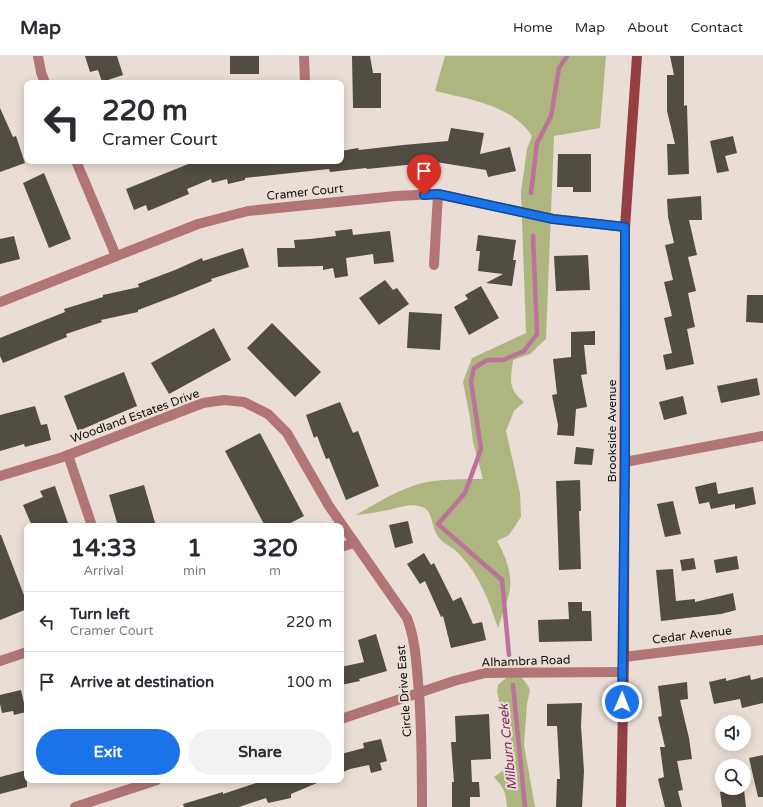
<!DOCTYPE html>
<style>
:root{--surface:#fff;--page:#f2f2f3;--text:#2b2b33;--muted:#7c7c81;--line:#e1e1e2;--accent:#1a73e8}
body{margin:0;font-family:"Varela Round",sans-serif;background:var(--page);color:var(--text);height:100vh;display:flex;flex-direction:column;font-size:15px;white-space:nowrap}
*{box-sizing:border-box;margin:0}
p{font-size:13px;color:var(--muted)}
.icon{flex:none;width:22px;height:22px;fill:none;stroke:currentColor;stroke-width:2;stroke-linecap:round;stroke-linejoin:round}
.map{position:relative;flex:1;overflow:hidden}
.panel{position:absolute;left:24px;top:467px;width:320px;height:260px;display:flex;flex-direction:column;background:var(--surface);border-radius:8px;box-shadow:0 2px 10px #0003}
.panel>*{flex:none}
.top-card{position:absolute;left:24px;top:24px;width:320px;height:84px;border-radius:8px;box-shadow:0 2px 10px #0003;background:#fff;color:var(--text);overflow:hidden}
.buttons{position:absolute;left:715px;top:659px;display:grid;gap:8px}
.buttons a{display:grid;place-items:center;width:36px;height:36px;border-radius:50%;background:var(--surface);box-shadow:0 2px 10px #0003;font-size:20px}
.pin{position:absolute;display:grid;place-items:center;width:34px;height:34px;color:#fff;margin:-41px -17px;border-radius:50% 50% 50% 0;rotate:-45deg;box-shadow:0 0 4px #0007}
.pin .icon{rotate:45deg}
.me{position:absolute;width:44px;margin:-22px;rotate:1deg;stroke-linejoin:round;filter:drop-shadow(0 0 3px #0008)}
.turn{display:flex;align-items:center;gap:14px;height:84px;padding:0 12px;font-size:18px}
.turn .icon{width:52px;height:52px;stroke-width:2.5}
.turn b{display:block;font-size:28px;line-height:34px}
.eta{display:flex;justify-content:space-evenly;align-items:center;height:68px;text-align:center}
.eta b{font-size:24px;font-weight:700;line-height:28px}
.cta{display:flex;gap:8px;margin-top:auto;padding:8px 12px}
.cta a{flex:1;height:46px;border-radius:24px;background:var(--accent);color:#fff;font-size:16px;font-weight:700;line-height:46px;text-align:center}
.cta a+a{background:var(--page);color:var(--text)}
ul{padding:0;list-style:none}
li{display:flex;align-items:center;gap:12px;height:60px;padding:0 12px;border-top:1px solid var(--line)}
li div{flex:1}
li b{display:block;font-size:15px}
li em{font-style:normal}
header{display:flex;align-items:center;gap:24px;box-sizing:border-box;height:56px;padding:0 20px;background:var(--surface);border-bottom:1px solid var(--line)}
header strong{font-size:19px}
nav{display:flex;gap:22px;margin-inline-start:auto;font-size:14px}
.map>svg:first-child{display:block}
.green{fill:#adb67e}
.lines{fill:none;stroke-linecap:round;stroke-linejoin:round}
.stream{stroke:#bd729b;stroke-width:4.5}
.building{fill:#524d42}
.minor{stroke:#b17576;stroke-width:10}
.secondary{stroke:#933f44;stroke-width:10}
.route-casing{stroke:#114b97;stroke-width:10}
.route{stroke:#1a73e8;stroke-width:7}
.labels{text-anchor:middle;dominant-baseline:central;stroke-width:4;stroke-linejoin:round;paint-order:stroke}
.street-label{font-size:12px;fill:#140f0d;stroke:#eaddd5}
.water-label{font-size:13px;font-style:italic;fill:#822860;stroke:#eaddd5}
</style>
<header>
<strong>Map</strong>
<nav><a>Home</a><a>Map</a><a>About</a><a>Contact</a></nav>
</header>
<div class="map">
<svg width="763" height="751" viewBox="0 0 763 751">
<rect width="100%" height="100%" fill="#eaddd5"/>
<!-- green -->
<g class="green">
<path d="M445 0H606L600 72 554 80 546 283 530 298 513 304C511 323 507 333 524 346L514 355 506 375 520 437 521 461 509 479 497 485C505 499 512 516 510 533 508 545 502 559 498 572 489 545 480 520 460 499 454 491 442 488 437 479 431 470 433 454 422 451 410 446 396 453 383 455 374 457 365 458 356 459 377 447 404 430 427 426 445 423 464 423 483 423L473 386 470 362 463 326 472 302 526 277 521 136 527 93 532 80C512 49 468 43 435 35Z"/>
<path d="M515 620 521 621 527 628 530 634 527 648 524 689 535 751H507C506 738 504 731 494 721L505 713 511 703 513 689 503 666 497 635 498 629 506 622Z"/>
</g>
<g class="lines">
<!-- stream -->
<g class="stream">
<polyline points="531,137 537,87 551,60 559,12 567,0"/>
<polyline points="509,599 502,524 438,468 465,437 481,393 471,325 474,312 487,304 503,304 524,295 537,278 533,180"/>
<polyline points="513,629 525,751"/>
</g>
</g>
<!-- building -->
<g class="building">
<polygon points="85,0 117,0 123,19 102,26 98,14 90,16"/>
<rect x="230" y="0" width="29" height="18"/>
<polygon points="352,0 370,0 373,17 381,17 381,52 353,52"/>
<polygon points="670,0 684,0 684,50 687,49 689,118 668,119 667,88 675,88 667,55 667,19 674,19"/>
<polygon points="0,52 13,81 16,80 25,107 0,116"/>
<polygon points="451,72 484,77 480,98 510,91 516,115 488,121 486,114 436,106 367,113 366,112 330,116 329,113 245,122 245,124 228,128 227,123 212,127 211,123 187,133 189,138 148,155 146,149 134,154 126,133 196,105 341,105 341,95 358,92 359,94 403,89 448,85"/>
<polygon points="733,80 737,97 725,100 729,115 717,117 710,85"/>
<polygon points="558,98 591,98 591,136 573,136 573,131 557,131"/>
<polygon points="44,117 71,183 49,192 23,127"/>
<polygon points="701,140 702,164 689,164 697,199 688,201 696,235 688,237 695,271 687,273 694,308 666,314 663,299 672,297 664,262 672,260 664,226 673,224 665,189 674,187 668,161 667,143"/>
<polygon points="352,173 353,179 390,175 394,206 374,208 373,198 346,202 348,220 335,222 333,212 323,214 323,210 278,211 277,192 295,192 294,184 310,183 336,180 335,175"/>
<polygon points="478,179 516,184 513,204 516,204 512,230 486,227 503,218 478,215 480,195 476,195"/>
<polygon points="14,180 20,203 0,208 0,183"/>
<polygon points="243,192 249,211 211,223 212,225 175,240 138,254 138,256 101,264 102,266 66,278 67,281 3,307 0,300 0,282 65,256 64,253 103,241 103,239 139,231 138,228 175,214 202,202 203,205"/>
<polygon points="588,199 590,234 556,235 554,200"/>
<polygon points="385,224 393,234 397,232 409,248 379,269 359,242"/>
<polygon points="481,230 499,262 469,279 454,251 468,243 465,239"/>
<polygon points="747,239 763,239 763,267 746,266"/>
<polygon points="409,256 442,258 440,294 407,292"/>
<polygon points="272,267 321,316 295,341 247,292"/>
<polygon points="214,272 231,304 169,338 151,307"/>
<polygon points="595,275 595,289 584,289 587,318 581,319 587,351 576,353 574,380 557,379 558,369 552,339 557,338 553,303 571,301 571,276"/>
<polygon points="124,316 137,350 78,375 64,340"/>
<polygon points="757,322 760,339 721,347 717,330"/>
<polygon points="683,340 687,358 664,364 659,346"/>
<polygon points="340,346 353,377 358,375 379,430 346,444 329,402 326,403 317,380 314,382 306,359"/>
<polygon points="35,350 41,369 47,368 51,384 25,391 24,388 0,395 0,359"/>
<polygon points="260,377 304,460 285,470 265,470 225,395"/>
<polygon points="576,391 594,393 592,409 574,408"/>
<polygon points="580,424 581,455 579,455 581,513 559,514 556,425"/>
<polygon points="716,426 718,438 753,431 756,448 735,453 735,448 711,453 709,446 699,448 695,431"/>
<polygon points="144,429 156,470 118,470 109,439"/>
<polygon points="55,430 69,470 32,470 23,449 43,441 40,435"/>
<polygon points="673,445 681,478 665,481 657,448"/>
<polygon points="408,465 413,487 395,492 389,469"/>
<polygon points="0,479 1,479 27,547 27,553 0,564"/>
<polygon points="424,497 431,509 434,507 453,545 461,541 473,568 482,566 486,584 451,592 443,560 441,561 425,525 420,528 407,508"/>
<polygon points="737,500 739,513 716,517 714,504"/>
<polygon points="694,502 696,513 682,515 680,504"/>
<polygon points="673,513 676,545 695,543 695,546 733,537 736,554 721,558 661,565 656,514"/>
<polygon points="568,546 582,546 582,555 591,555 592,585 539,586 538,564 569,563"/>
<polygon points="376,578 387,615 359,623 360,625 341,629 341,611 364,606 358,584"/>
<polygon points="750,619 751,624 763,621 763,647 742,652 740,643 714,648 709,626 726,622 726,625"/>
<polygon points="687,626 688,643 680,644 689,682 692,703 677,705 683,734 678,735 682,751 665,751 658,723 664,721 660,691 665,691 658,661 662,660 658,630"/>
<polygon points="21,634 26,656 14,659 13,655 2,657 0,648 0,639"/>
<polygon points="582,647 581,670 584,715 582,751 556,751 557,723 560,723 557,670 547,670 547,648"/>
<polygon points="489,658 491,703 471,704 472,726 479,726 480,741 470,741 470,751 452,751 452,726 454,726 451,686 456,686 455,660"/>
<polygon points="381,683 387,705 380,707 382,714 371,717 369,709 350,713 341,717 341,698 364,692 363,687"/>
<polygon points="763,699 763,741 758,741 749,702"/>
<polygon points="27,714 27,731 0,738 0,721"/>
<polygon points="265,724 324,724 291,738 291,742 268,747 266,742 239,751 184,751 183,748 223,736 223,738"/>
<polygon points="744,734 746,751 722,751 720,736"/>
</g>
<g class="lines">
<!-- minor -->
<g class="minor">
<polyline points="38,0 41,16 45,27"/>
<polyline points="304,0 305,27"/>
<polyline points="76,105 116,200"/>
<polyline points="434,209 438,138"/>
<polyline points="0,246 198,168 248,155 396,140 438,138 553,163 625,171"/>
<polyline points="68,399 92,470"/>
<polyline points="625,406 763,380"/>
<path d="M0 420 63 401 203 347 224 344 244 346 268 358 287 377 329 450 407 562C415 583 416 603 418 625 422 667 422 709 422 751"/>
<polyline points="341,491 354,487"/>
<polyline points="624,601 763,584"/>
<polyline points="0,605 27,596"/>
<polyline points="341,663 454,625 485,617 622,616"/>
<polyline points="75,751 157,724"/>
</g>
<!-- secondary -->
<polyline class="secondary" points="621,751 624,601 625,171 637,0"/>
</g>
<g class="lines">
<!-- route casing -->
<g class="route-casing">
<polyline id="route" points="424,139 438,138 553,163 625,171 625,406 622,646"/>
</g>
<!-- route -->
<use href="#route" class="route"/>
</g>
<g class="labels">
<!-- street labels -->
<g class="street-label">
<text transform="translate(305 136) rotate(-6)">Cramer Court</text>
<text transform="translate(135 360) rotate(-20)">Woodland Estates Drive</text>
<text transform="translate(612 375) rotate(-90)">Brookside Avenue</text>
<text transform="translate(692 579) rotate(-7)">Cedar Avenue</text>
<text transform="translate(526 605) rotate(-2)">Alhambra Road</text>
<text transform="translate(404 635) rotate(-94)">Circle Drive East</text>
</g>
<!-- water labels -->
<g class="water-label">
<text transform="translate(508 691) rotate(-96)">Milburn Creek</text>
</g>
</g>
</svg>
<div class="buttons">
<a><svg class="icon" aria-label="sound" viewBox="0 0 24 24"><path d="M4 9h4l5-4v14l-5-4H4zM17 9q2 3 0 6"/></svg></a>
<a><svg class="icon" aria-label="search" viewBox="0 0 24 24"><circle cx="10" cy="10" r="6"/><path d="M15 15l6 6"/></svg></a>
</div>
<div class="pin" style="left:424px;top:139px;background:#d93025"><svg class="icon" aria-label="arrive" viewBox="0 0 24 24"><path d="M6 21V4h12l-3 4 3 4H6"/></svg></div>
<svg class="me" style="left:622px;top:646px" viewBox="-20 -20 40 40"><circle r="17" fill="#1a73e8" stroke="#fff" stroke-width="3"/><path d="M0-11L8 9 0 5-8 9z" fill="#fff"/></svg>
<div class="top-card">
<div class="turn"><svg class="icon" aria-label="left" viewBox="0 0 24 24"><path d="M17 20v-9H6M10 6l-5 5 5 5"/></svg><div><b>220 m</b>Cramer Court</div></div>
</div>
<section class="panel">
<div class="eta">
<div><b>14:33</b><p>Arrival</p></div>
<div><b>1</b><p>min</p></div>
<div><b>320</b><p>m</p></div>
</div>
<ul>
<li><svg class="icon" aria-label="left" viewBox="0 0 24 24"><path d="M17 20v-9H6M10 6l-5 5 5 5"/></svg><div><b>Turn left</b><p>Cramer Court</p></div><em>220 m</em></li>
<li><svg class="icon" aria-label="arrive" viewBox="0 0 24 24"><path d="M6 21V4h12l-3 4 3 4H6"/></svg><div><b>Arrive at destination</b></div><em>100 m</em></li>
</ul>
<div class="cta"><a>Exit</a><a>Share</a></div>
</section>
</div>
